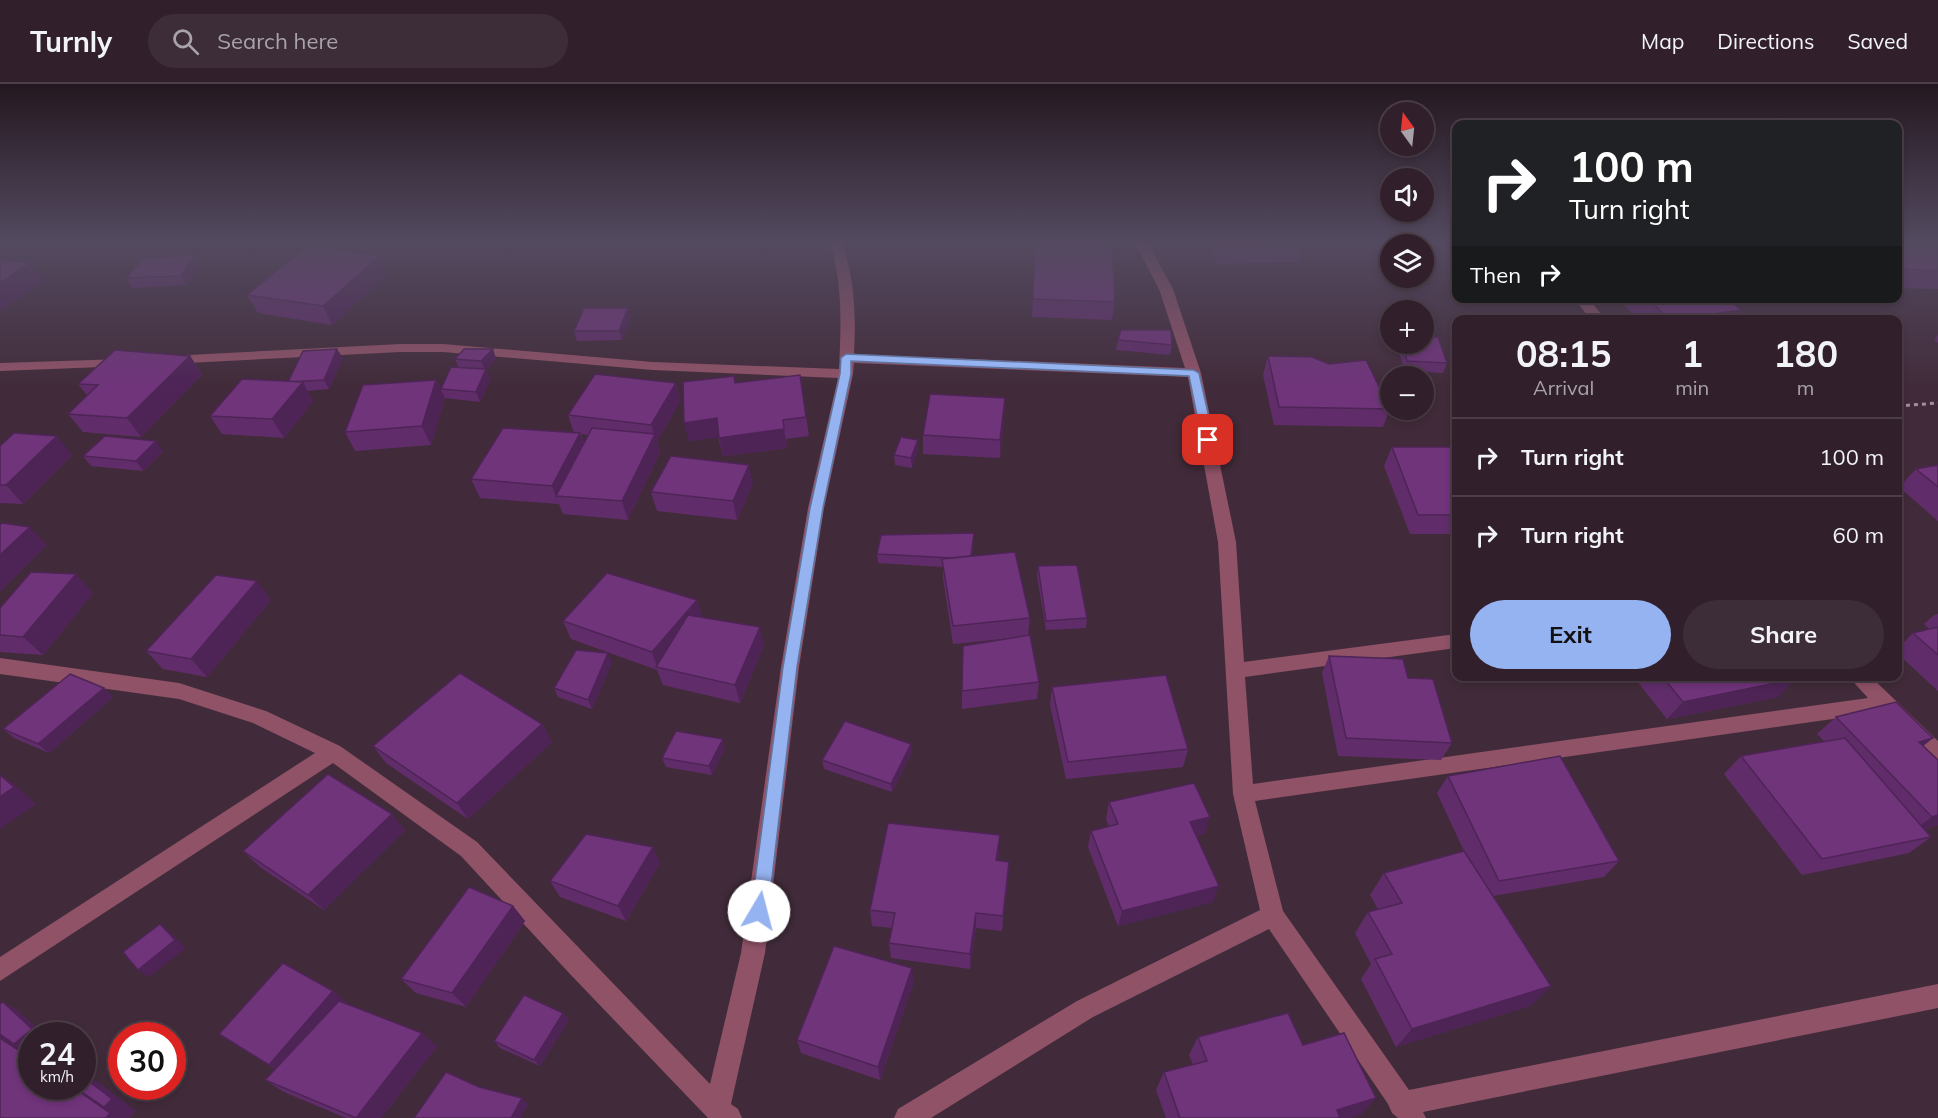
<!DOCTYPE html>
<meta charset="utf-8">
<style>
:root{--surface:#31202c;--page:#3d2d38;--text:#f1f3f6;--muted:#a8a3a9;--line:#4c3e48;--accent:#95b2f1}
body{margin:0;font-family:Mulish,sans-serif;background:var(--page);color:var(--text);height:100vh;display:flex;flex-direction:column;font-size:22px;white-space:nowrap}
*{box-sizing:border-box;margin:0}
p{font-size:20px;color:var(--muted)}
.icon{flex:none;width:33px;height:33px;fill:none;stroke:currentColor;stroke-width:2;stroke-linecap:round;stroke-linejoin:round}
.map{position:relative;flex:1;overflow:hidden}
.sheet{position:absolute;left:1452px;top:231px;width:450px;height:366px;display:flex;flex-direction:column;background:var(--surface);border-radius:12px;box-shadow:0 3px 9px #0003,0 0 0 2px var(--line)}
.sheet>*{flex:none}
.banner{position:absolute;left:1452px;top:36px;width:450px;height:183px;border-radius:12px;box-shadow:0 3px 9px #0003,0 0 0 2px var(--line);background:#202124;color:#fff;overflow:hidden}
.needle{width:39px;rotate:345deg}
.controls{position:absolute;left:1380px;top:18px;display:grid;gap:12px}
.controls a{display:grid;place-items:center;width:54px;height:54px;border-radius:50%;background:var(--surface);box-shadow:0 3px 9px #0003,0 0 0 2px var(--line);font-size:30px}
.speed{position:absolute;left:18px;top:938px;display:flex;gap:12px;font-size:30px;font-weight:700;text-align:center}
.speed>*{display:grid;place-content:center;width:78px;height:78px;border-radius:50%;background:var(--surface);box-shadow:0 3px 9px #0003,0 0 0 2px var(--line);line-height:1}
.speed small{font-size:15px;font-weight:400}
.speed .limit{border:9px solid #d22;background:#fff;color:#111}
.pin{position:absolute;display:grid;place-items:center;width:51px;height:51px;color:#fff;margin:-26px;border-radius:12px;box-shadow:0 3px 9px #0006}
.me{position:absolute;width:66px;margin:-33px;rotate:8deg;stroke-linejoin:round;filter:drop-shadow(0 0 4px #0008)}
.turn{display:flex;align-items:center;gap:21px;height:126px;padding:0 18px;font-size:27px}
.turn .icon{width:78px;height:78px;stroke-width:2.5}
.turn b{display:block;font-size:42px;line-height:51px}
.then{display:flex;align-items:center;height:57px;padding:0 18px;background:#0003;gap:12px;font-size:22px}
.eta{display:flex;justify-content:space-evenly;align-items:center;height:102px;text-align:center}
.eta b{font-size:36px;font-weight:700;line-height:42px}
.cta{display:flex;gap:12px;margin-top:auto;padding:12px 18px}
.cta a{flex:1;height:69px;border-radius:36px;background:var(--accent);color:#111;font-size:24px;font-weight:700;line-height:69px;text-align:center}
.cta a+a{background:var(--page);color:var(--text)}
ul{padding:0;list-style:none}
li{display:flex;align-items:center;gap:18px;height:78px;padding:0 18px;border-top:2px solid var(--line)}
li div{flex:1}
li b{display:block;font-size:22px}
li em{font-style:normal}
header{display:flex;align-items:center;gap:36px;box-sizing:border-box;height:84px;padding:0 30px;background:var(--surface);border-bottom:2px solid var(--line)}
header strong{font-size:28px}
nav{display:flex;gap:33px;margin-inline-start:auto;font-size:21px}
.search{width:420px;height:54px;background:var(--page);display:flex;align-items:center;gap:15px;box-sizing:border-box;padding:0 21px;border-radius:33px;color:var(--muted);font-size:22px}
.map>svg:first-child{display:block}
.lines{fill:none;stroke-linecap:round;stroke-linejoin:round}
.path{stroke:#a08e9a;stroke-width:3;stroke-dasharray:4 4;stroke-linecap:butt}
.street{fill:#8f5267;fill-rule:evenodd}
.wall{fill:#602d6a;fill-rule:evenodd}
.shaded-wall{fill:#4e2456}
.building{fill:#70347b;stroke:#4e2456;stroke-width:1.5}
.route{fill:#95b2f1;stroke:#61749d;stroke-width:1.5}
</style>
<header>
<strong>Turnly</strong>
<div class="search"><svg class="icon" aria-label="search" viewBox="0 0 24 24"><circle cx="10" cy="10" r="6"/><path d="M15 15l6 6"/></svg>Search here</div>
<nav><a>Map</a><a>Directions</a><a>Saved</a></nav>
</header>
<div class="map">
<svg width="1938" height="1034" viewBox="0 0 1938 1034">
<rect width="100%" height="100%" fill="#412b3a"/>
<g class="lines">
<!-- path -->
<polyline class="path" points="1898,322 1938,319"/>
<!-- street -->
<g class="street">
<path d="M830 159H842C855 196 856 232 854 270L1185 284 1159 205 1135 159H1148L1173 205 1201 289 1236 458 1244 578 1456 550V564L1245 593 1253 700 1868 614 1848 592H1870L1938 657V679L1931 676 1882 628 1255 717 1283 827 1409 1006 1938 900V924L1423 1028 1426 1034H1398L1392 1029 1388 1020 1269 845 1093 933 931 1034H894L898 1025 1077 917 1260 826 1233 710 1218 458 1188 293 854 279 853 290 824 424 799 583 765 869 731 1020 738 1025 742 1034H708L570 890 461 772 333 679 0 897V873L315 669 253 639 179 615 0 590V574L179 599 266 627 340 662 477 758 710 1000 741 869 781 583 808 424 838 294 653 286 443 268H400L168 280 161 276 168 272 400 260H443L653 278 839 285C841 242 843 201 830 159Z"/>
<polygon points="1574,214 1588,214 1606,236 1591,236"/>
<polygon points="122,275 129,279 127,282 0,287 0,279"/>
</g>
</g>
<!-- wall -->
<g class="wall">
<polygon points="1035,159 1115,218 1112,236 1032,233"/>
<polygon points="1210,159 1303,159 1303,160 1299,178 1218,180"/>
<polygon points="1362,159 1397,159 1390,160 1390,165 1371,168"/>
<polygon points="1435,159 1456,159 1445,169"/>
<polygon points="1898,159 1938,161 1938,205 1898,204"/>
<polygon points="380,172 388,190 332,241 258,229 247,211"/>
<polygon points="202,181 186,201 132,204 126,194"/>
<polygon points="1617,214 1727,214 1735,236 1639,236"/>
<polygon points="631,233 622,256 577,257 574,247"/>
<polygon points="1938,251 1938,259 1934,256"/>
<polygon points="1118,256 1172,261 1170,271 1116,266"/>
<polygon points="1397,260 1424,260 1447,279 1443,289 1404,286"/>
<polygon points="190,272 202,290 141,353 83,348 68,330 87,311 78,300"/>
<polygon points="1268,272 1390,325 1383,343 1274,341 1263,291"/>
<polygon points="343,274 329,305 307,307 313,317 284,354 222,350 210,332"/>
<polygon points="496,274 486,286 490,295 480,318 445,314 431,361 355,367 345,348 436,296 441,305 459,284 455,275"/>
<polygon points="800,291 809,352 786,355 787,364 723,372 718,353 689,357 734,292 736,299"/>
<path d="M676 299 680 317 657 358 660 368 628 436 563 430 559 420 480 414 471 395 574 349 568 331ZM581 350 588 351 584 359Z"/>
<polygon points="1005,314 1004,333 1000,374 923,370 923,351"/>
<polygon points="918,356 918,365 912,384 895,381 894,371"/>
<polygon points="0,362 72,371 23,420 0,419"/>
<polygon points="1392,363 1456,363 1456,450 1410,450 1384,382"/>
<polygon points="163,367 143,387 91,382 83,372"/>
<polygon points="1938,381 1938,437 1899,403 1916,385"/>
<polygon points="753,399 737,436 657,427 651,408"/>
<polygon points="974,449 972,472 1030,534 1028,551 1039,598 1037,615 962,625 962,607 1013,554 953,560 943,494 943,483 878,479 877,470"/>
<polygon points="1038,482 1087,534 1086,544 1046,546 1037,492"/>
<polygon points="93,509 43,571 0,568 0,524"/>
<polygon points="271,516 207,593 163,585 146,567"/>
<polygon points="697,516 702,533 764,561 740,619 663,601 657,586 571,555 563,537"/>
<polygon points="1938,530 1938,607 1898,570 1898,564 1913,549 1929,545 1924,540 1934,531"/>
<polygon points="1329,572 1408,594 1452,659 1441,676 1338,672 1322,589"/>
<polygon points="612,578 592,625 558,613 554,604"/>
<polygon points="1633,592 1793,592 1795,595 1778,613 1667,635"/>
<polygon points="1052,603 1188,665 1183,683 1066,695 1050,621"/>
<polygon points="113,613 49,669 14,654 3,645"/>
<polygon points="1836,633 1933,654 1923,662 1938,741 1925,745 1931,753 1909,769 1802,791 1724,690 1741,672 1824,657 1817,650"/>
<polygon points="542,640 552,658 468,735 386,679 373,662"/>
<polygon points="911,660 912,668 892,708 824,685 822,676"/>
<polygon points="725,664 712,691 666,683 662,674"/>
<polygon points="1448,692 1619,777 1604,793 1493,812 1551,902 1530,922 1396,963 1361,895 1371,880 1355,849 1368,828 1378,825 1370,811 1384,789 1464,767 1437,709"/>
<polygon points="1109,718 1205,749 1196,752 1213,818 1118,842 1088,763 1091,747 1109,742 1106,735"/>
<polygon points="405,746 324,826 260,783 243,767"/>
<polygon points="999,767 998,777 1008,794 1002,847 976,844 970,885 891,874 889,859 892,844 872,842 870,826"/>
<polygon points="660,779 626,837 560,813 550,797"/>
<polygon points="513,822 525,837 466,923 416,909 401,895"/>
<polygon points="914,898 880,996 801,969 797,956"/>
<polygon points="350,921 437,962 381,1034 346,1034 284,1008 265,996 275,985 219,950"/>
<polygon points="563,929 569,936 540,982 500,964 494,957"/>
<polygon points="1198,953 1303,961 1376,1014 1360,1031 1350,1034 1166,1034 1156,1006 1164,988 1193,981 1189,971"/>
</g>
<!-- shaded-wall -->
<g class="shaded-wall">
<polygon points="1374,159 1397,159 1397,160 1390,160 1390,165 1371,168"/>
<polygon points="1449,159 1456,159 1456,168 1445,169"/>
<polygon points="196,171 202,181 186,201 180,192"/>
<polygon points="380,172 388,190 332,241 323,222"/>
<polygon points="30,179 43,197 0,227 0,199"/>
<polygon points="628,224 631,233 622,256 619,247"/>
<polygon points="1741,226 1735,236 1674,236"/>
<polygon points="337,265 343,274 329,305 324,296"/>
<polygon points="493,265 496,274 486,286 490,295 480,318 476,308 485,287 481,277"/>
<polygon points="190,272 202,290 141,353 127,334"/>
<polygon points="436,296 445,314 431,361 422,342"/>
<polygon points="303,298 313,317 284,354 272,335"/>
<polygon points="676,299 680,317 657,358 660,368 628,436 622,417 654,350 651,341"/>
<polygon points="1005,314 1004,333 1000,374 1000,356"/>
<polygon points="717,334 722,353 689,357 684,339"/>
<polygon points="784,345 787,364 723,372 719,354"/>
<polygon points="580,349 587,368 556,412 559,421 552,402"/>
<polygon points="57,352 72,371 23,420 6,401"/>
<polygon points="918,356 918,365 912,384 911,374"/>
<polygon points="156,357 163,367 143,387 136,377"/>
<polygon points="749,381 753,399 737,436 733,417"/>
<polygon points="30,443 47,461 0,508 0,471"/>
<polygon points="76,490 93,509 43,571 23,553"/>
<polygon points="257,497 271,516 207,593 191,575"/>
<polygon points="697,516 702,534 657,583 652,568"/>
<polygon points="760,543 764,561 740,619 735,601"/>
<polygon points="608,569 612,578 592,625 588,616"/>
<polygon points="1795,595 1778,613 1667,635 1683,618"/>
<polygon points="104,604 113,613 49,669 38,660"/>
<polygon points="542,640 552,658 468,735 457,719"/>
<polygon points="1933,654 1912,671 1919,658"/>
<polygon points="723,655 725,664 712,691 709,682"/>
<polygon points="911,660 912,668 892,708 891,700"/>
<polygon points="0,690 14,700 36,720 0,745"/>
<polygon points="392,730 405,746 324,826 308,811"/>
<polygon points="1938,731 1938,741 1910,749 1932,733"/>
<polygon points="1210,733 1205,749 1185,754 1190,738"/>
<polygon points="1000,751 999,767 996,792 996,776"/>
<polygon points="653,763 660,779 626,837 618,822"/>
<polygon points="1009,778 1008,794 1002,847 1003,832"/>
<polygon points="1219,802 1213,818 1118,842 1122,827"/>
<polygon points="513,822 525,837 466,923 452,909"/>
<polygon points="976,829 976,844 970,885 970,870"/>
<polygon points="160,840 170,848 186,864 149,893 138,886"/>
<polygon points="912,884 914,898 880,996 878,983"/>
<polygon points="1551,902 1530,922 1396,963 1412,945"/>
<polygon points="333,907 350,921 287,993 269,981"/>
<polygon points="3,918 16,925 45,951 32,951 32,963 28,966 32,969 32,975 0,954"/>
<polygon points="563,929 569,936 540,982 534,976"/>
<polygon points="422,949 437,962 381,1034 356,1034"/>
<polygon points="82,990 97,997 136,1027 129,1034 106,1034 71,1002 80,1002"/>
<polygon points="522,1014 528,1020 521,1034 511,1034"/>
<polygon points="1376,1014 1360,1031 1350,1034 1330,1034 1337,1026"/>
</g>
<!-- building -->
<g class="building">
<polygon points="1035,159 1112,159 1115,218 1033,215"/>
<polygon points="1221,159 1303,159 1303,160 1222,162"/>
<polygon points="1898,159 1938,161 1938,187 1898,185"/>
<polygon points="308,161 380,172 323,222 247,211"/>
<polygon points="196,171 180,192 126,194 143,174"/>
<polygon points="0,175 30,179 0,199"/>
<polygon points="1647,214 1727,214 1741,226 1670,236"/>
<polygon points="584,224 628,224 619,247 574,247"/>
<polygon points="1121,246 1171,246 1172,261 1118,256"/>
<polygon points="1424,252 1438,253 1447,279 1407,277 1402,260 1424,260"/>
<polygon points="337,265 324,296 288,298 303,267"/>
<polygon points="464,265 493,265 481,277 455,275"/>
<polygon points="115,266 190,272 127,334 68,330 98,301 78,300"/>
<polygon points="1268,272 1312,273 1329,280 1366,276 1390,325 1279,323"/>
<polygon points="451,283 486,285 476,308 441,305"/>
<polygon points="595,290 676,299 651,341 568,331"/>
<polygon points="800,291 806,333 783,336 784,345 719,354 717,334 684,339 683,298 734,292 735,299"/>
<polygon points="242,295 303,298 272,335 210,332"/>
<polygon points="436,296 422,342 345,348 363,301"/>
<polygon points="930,310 1005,314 1000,356 923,351"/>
<polygon points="503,344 580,349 552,402 471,395"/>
<polygon points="592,344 655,350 622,417 556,412"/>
<polygon points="14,349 57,352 6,401 0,401 0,362"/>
<polygon points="105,352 156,357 136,377 83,372"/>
<polygon points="901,353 918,356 911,374 894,371"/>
<polygon points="1392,363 1456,363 1456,431 1418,431"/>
<polygon points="671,372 749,381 733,417 651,408"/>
<polygon points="1938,381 1938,403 1916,385"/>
<polygon points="2,439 30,443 0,471 0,441"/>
<polygon points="974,449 971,472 951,474 877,470 881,451"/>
<polygon points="1015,468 1030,534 953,542 942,475"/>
<polygon points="1077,481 1087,534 1046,537 1038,482"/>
<polygon points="31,488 76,490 23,553 0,551 0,524"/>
<polygon points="607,489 697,516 652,568 563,537"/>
<polygon points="216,491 257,497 191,575 146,567"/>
<polygon points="688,531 760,543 735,601 656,583"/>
<polygon points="1938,543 1938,571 1913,549"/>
<polygon points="1030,551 1039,598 962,607 963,562"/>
<polygon points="576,566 608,569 588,616 554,604"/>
<polygon points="1329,572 1403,575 1408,594 1433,595 1452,659 1346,654"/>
<polygon points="460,589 542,640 457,719 373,662"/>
<polygon points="70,590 104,604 38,660 3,645"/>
<polygon points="1166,591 1188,665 1068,678 1052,603"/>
<polygon points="1662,592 1793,592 1795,595 1683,618"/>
<polygon points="1896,618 1933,654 1919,658 1938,676 1938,731 1932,733 1836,633"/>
<polygon points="845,637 911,660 891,700 822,676"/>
<polygon points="676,647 723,655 709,682 662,674"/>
<polygon points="1845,654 1931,753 1822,775 1741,672"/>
<polygon points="1560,672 1619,777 1499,797 1448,692"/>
<polygon points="328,690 392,730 308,811 243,767"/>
<polygon points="0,691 14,703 0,713"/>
<polygon points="1194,699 1210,733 1190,738 1219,802 1122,827 1091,747 1118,740 1109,718"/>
<polygon points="888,739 1000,751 996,776 1009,778 1003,832 976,829 970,870 889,859 895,829 870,826"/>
<polygon points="586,750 653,763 618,822 550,797"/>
<polygon points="1464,767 1551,902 1412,945 1375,875 1392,870 1368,828 1402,819 1384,789"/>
<polygon points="469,803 513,822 452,909 401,895"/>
<polygon points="160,840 175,856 138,886 123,868"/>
<polygon points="834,862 912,884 878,983 797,956"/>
<polygon points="283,879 333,907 269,981 219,950"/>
<polygon points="524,911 563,929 534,976 494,957"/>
<polygon points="339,917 422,949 356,1034 265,996"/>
<polygon points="3,918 32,945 14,960 0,950 0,920"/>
<polygon points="1288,929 1303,961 1344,949 1376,1014 1337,1026 1340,1034 1180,1034 1164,988 1207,977 1198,953"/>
<polygon points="0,954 32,975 32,1002 71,1002 110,1029 106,1034 0,1034"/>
<polygon points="446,988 479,1003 522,1014 511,1034 414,1034"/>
<polygon points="82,992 112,1015 104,1023 73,1002 82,1002"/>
</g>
<!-- sky -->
<linearGradient id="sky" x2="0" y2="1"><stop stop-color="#241820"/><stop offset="0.52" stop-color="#544a60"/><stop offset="1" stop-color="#544a60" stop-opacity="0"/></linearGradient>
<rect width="1938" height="304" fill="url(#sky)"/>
<!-- route -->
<polygon class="route" points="846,270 1194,286 1199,289 1214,356 1208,360 1202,356 1189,292 851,277 851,290 823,424 797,583 768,827 765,833 759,835 753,833 751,827 783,583 810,424 840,290 841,274"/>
</svg>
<div class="controls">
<a><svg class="needle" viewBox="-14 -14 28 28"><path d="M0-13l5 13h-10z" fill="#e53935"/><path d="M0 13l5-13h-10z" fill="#a8a3a9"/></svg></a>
<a><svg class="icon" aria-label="sound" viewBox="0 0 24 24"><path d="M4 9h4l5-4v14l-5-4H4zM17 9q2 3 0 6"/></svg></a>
<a><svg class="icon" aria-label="layers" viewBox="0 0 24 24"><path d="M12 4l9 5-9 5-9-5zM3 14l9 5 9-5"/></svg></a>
<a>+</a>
<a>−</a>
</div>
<div class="speed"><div>24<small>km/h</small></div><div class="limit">30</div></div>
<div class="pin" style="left:1208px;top:356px;background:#d93025"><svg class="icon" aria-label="arrive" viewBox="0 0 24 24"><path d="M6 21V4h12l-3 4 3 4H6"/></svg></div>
<svg class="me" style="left:759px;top:827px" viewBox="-20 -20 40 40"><circle r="19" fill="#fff"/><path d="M0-13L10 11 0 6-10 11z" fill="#95b2f1"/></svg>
<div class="banner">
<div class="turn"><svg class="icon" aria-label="right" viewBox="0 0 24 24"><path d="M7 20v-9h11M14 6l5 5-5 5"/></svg><div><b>100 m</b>Turn right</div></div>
<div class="then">Then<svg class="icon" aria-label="right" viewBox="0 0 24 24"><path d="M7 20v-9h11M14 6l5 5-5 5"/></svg></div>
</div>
<section class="sheet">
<div class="eta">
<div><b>08:15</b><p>Arrival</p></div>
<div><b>1</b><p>min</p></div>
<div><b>180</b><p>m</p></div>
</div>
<ul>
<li><svg class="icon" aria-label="right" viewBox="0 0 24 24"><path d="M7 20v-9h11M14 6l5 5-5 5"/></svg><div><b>Turn right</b></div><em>100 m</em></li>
<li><svg class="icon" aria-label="right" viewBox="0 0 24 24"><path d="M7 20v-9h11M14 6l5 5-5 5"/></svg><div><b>Turn right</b></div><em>60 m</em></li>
</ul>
<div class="cta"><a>Exit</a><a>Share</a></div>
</section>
</div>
